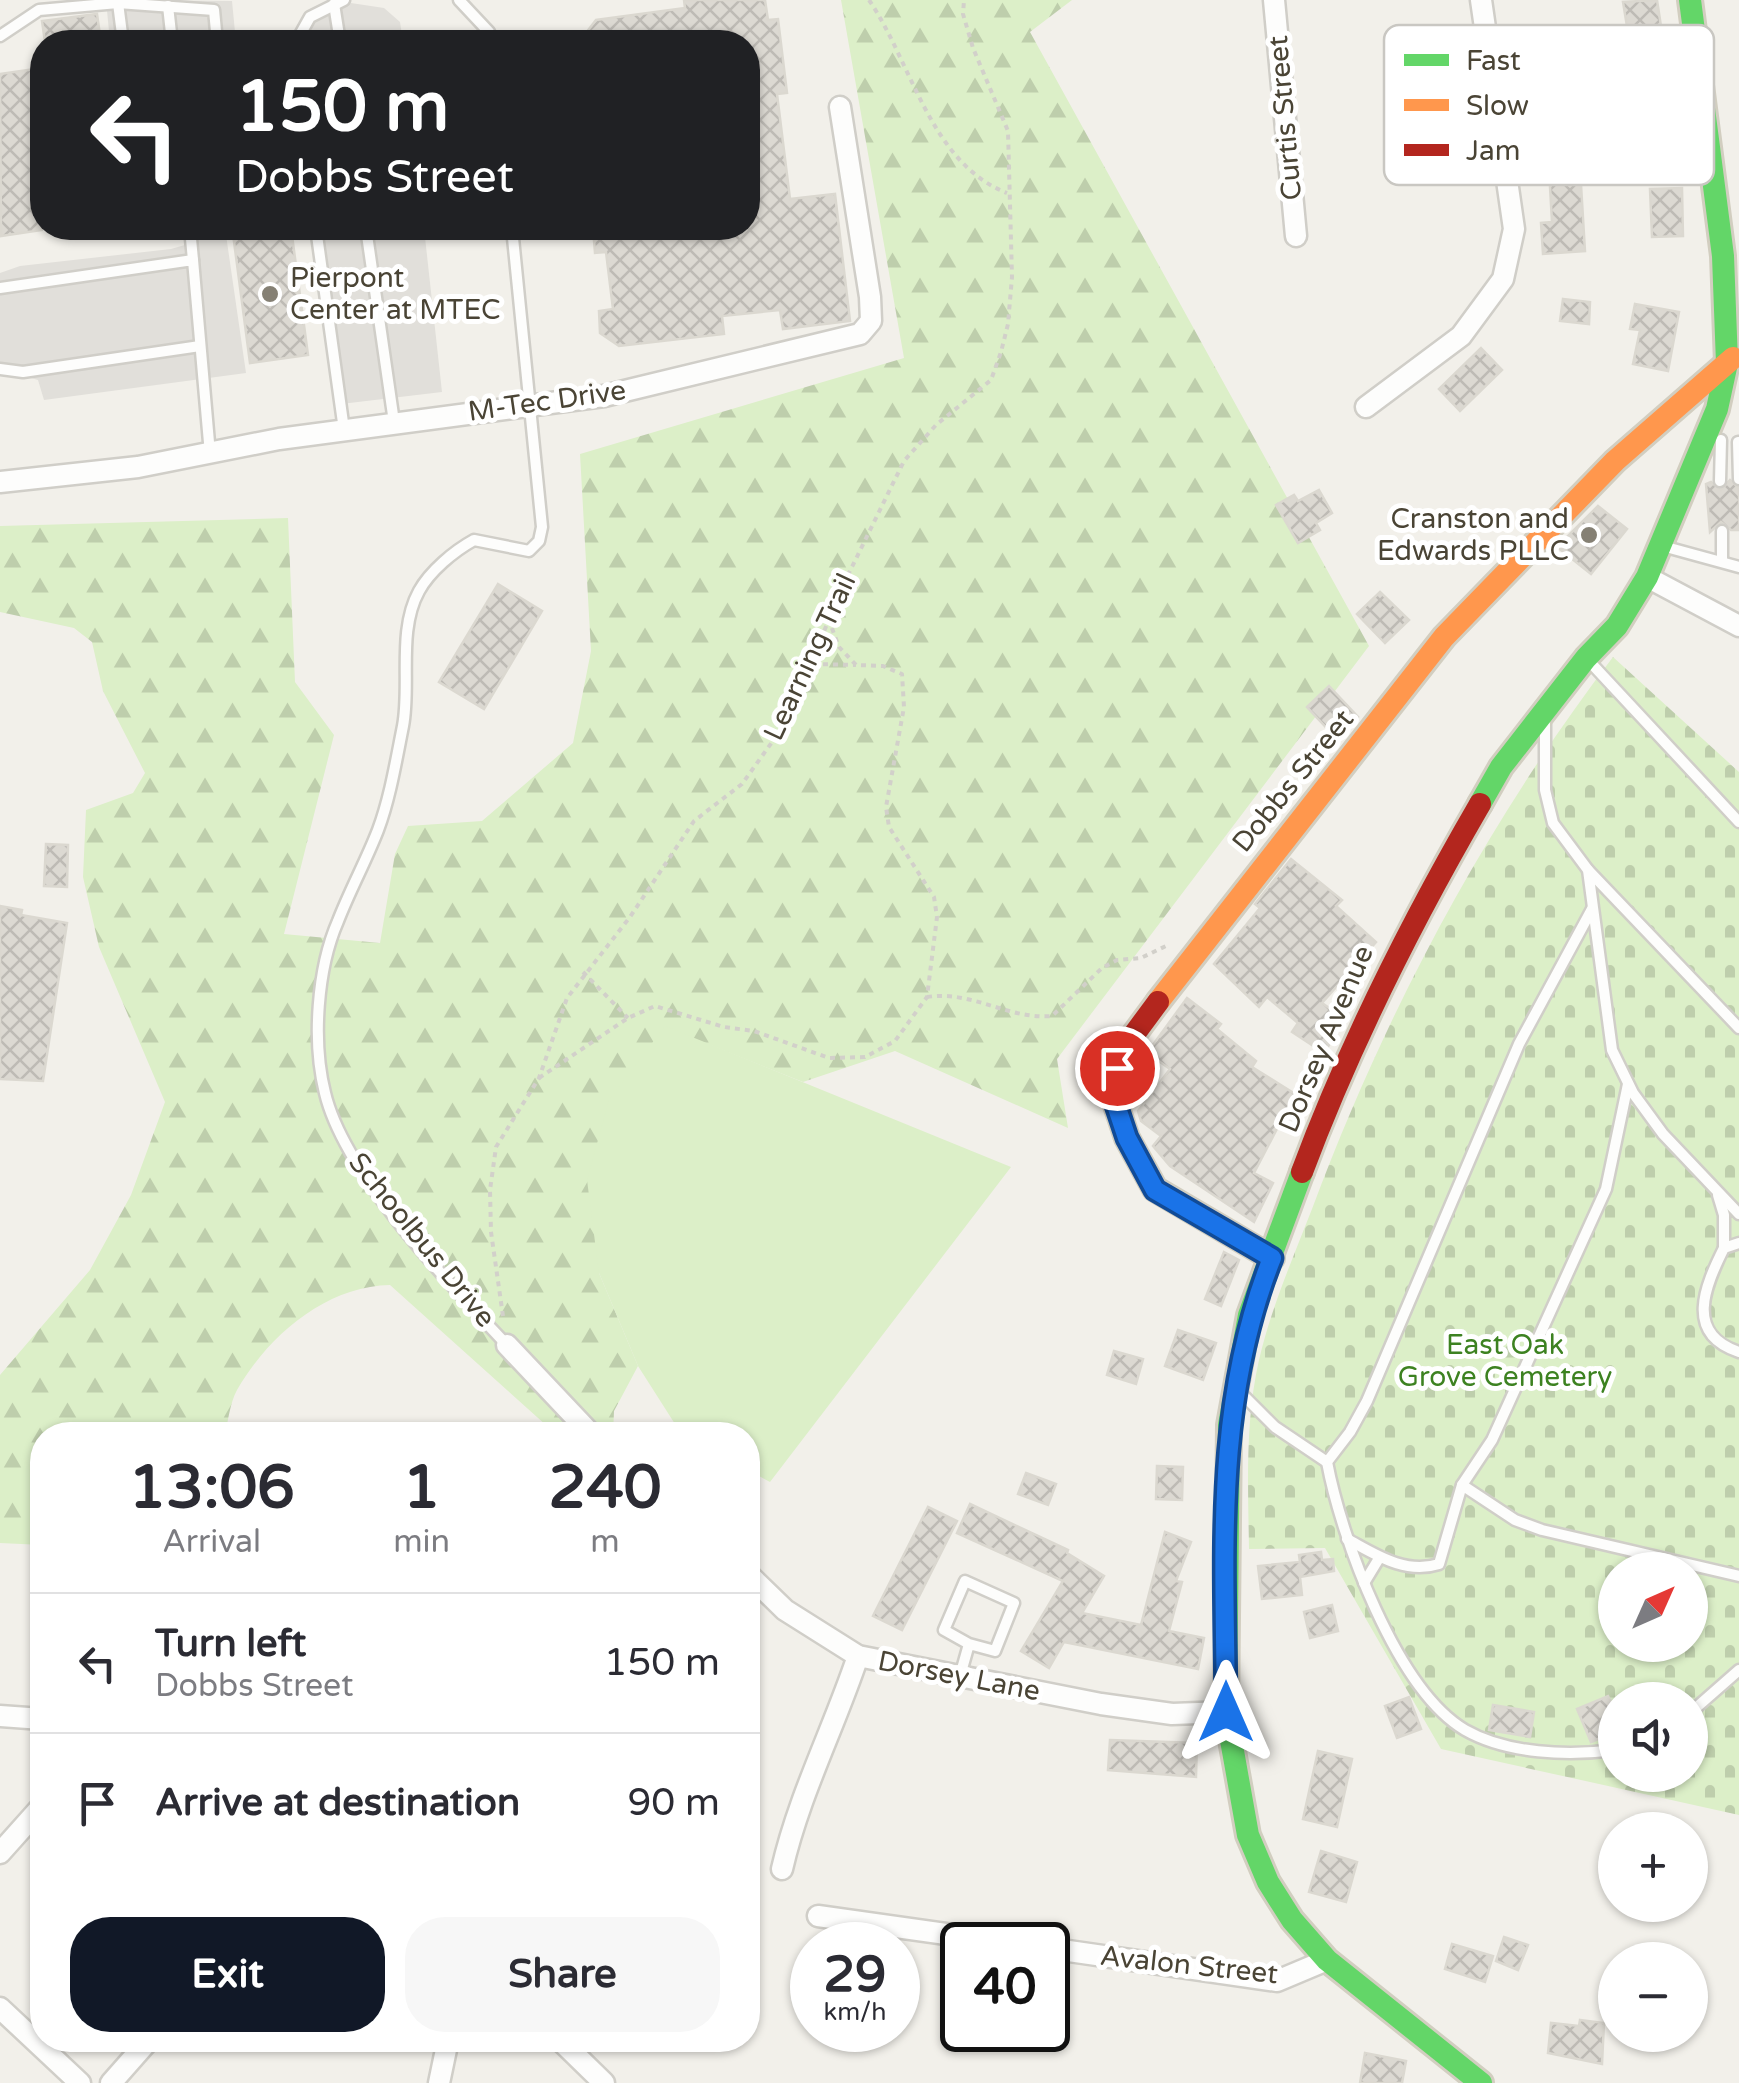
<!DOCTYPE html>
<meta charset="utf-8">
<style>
:root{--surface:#fff;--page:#f7f7f7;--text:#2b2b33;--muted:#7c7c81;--line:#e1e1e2;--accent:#111827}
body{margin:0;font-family:"Varela Round",sans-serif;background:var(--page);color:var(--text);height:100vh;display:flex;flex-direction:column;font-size:38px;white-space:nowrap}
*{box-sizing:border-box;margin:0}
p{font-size:32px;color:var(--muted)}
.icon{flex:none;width:55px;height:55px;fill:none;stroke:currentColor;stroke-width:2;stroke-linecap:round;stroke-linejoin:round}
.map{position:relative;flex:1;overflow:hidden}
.panel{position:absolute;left:30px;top:1422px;width:730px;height:630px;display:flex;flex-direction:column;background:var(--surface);border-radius:40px;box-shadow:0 2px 8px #0004}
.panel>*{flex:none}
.top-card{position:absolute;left:30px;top:30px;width:730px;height:210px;border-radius:40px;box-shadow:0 2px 8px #0004;background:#202124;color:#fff;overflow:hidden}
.needle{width:65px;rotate:45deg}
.buttons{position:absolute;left:1598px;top:1552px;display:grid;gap:20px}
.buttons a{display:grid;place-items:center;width:110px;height:110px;border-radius:50%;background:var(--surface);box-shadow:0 2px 8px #0004;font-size:50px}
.speed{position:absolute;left:790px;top:1922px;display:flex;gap:20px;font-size:50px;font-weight:700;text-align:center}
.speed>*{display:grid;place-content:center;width:130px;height:130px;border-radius:50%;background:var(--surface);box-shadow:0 2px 8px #0004;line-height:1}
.speed small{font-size:25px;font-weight:400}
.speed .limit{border:5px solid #111;border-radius:15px;background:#fff;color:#111}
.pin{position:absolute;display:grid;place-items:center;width:85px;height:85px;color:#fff;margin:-42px;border:5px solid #fff;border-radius:50%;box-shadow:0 2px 10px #0007}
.me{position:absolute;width:110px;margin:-55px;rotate:0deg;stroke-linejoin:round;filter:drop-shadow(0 0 8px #0008)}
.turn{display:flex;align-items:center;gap:35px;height:210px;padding:0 40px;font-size:45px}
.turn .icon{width:130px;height:130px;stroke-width:2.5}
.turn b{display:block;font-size:70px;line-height:85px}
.eta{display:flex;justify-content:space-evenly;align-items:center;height:170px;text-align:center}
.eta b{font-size:60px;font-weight:700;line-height:70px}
.button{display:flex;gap:20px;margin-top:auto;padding:20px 40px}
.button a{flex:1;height:115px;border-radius:40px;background:var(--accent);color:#fff;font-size:40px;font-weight:700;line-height:115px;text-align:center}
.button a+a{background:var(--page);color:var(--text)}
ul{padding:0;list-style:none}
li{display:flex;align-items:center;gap:30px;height:140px;padding:0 40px;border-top:2px solid var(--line)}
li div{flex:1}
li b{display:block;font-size:38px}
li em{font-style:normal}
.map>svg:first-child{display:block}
.forest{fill:url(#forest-firs)}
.cemetery{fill:url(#cemetery-stones);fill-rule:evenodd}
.pitch{fill:#dcefc8}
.parking{fill:#e1dfda}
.building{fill:url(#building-cross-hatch);stroke:#dbd8d0;stroke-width:2.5}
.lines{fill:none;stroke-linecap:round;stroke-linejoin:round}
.lane-casing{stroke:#d0cec8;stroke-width:15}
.street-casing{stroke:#d0cec8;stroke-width:25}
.fast-casing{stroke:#d2cec0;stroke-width:28}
.slow-casing{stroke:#d2cec0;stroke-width:28}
.jam-casing{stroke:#d2cec0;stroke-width:28}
.path{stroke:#d2d0ca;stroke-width:4;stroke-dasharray:5 5;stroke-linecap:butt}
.lane{stroke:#fdfdfc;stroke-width:10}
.street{stroke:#fdfdfc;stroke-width:20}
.fast{stroke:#63d668;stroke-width:22}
.slow{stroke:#ff974d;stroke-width:22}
.jam{stroke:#b3261e;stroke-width:22}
.route-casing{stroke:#114b97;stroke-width:25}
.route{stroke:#1a73e8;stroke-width:18}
.poi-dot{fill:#858074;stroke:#fff;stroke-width:4}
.labels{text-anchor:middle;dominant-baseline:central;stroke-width:10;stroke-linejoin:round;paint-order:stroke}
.street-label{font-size:28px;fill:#4a4435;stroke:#fff}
.poi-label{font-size:28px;fill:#4a4435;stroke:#fff;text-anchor:start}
.park-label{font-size:28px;fill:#3d8221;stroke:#fff}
.key{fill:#fff;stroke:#c9c7c2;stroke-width:2.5}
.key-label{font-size:28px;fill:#4a4435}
</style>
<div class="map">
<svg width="1739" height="2083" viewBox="0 0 1739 2083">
<defs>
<pattern id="forest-firs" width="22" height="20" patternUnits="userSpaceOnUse" patternTransform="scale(2.5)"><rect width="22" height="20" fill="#dcefc8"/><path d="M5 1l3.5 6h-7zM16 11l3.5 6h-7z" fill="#beceac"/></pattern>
<pattern id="cemetery-stones" width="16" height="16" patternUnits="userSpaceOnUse" patternTransform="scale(2.5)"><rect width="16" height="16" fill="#dcefc8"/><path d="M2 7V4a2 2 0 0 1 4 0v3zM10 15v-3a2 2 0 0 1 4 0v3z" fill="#beceac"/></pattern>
<pattern id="building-cross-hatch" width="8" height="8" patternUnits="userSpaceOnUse" patternTransform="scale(2.5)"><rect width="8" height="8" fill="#dcd9d2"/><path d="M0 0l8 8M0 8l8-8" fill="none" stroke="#bebbb5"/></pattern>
</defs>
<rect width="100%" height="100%" fill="#f2f0ea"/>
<!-- forest -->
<path class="forest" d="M841 0H1072L1030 32 1369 646 1057 1059 1068 1128 895 1051 803 1082 665 1027 599 1273 638 1366 614 1411 613 1435H557L390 1285C326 1286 268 1336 237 1390 230 1403 228 1421 225 1435H42V1545L0 1543V1375L90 1270 131 1195 165 1102 99 947 83 877 86 810 133 793 145 773 103 691 92 642 74 628 0 612V526L288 518 295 682 334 735 284 934 380 943 395 854 408 826 482 821 573 743 591 651 580 454 904 358Z"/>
<!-- cemetery -->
<path class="cemetery" d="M1613 657 1739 772V1815L1441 1749 1325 1548 1249 1549C1248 1486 1245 1421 1259 1360 1271 1308 1293 1258 1312 1209 1386 1011 1485 825 1613 657ZM1615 1570H1690V1645H1615ZM1615 1700H1690V1775H1615Z"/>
<!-- pitch -->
<polygon class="pitch" points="665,1026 1011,1167 770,1482 748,1470 748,1435 682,1435 638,1366 599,1273 587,1180 609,1100"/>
<!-- parking -->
<g class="parking">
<polygon points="106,0 232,1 236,42 110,42"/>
<polygon points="331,0 384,8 400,22 403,42 303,42 310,9"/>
<polygon points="195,228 225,228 246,373 44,400 38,380 0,369 0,273 20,266 171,249 195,242"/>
<polygon points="322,228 424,228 442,392 341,404"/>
</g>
<!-- building -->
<g class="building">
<polygon points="684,0 765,0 768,20 778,19 787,93 777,94 790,199 835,194 850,321 783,329 780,310 722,316 724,334 619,346 600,333 599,311 613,309 606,252 595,253 593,228 748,228 748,42 579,42 596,20 685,8"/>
<polygon points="1657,0 1678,138 1646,143 1623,2"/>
<polygon points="97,14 101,42 45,42 42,21"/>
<polygon points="42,68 42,230 1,236 0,74"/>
<polygon points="1580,168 1585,251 1543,254 1541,223 1552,222 1549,169"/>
<polygon points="1682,188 1683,236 1652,237 1650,189"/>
<polygon points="291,228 308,355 250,363 233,234"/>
<polygon points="1563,299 1590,302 1589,324 1560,321"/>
<polygon points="1635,304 1679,312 1668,371 1633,364 1640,330 1630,329"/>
<polygon points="1481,348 1502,370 1460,411 1439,389"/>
<polygon points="1730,480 1739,488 1739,530 1731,530 1721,522 1710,532 1706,484 1711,482 1721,490"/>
<polygon points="1319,490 1332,513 1316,523 1320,530 1298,543 1276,505 1294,495 1298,501"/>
<polygon points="1598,506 1627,529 1591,574 1557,547"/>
<polygon points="498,584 542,611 484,709 439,682"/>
<polygon points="1380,592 1409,620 1385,643 1357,614"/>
<polygon points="1329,686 1358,717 1336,738 1307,707"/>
<polygon points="46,844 68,845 67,887 44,886"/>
<polygon points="1291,859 1342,900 1336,906 1376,942 1322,1003 1345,1019 1324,1053 1292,1032 1298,1023 1267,997 1259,1007 1214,964 1260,908 1255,904"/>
<polygon points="0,906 22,910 21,915 67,923 43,1081 0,1079"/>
<polygon points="1187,998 1221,1024 1217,1029 1256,1061 1252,1067 1295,1094 1254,1173 1273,1183 1254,1222 1170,1166 1153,1146 1161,1136 1141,1121 1138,1111 1170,1069 1147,1053"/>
<polygon points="1224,1252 1239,1260 1221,1306 1205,1299"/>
<polygon points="1178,1330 1216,1343 1203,1380 1165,1366"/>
<polygon points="1114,1351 1143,1359 1136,1384 1107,1375"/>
<polygon points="1157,1466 1183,1467 1182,1500 1156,1499"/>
<polygon points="1026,1473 1056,1484 1048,1505 1018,1494"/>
<polygon points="970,1504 1068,1550 1067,1553 1104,1576 1082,1613 1141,1625 1165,1532 1191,1542 1176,1581 1182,1582 1169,1631 1204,1638 1198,1669 1064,1642 1049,1668 1021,1651 1063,1581 957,1533"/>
<polygon points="928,1507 957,1521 902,1630 873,1616"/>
<polygon points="1321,1552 1322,1560 1333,1559 1334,1571 1300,1577 1302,1595 1262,1599 1258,1566 1300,1562 1299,1555"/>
<polygon points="1332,1605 1338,1631 1310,1638 1304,1612"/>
<polygon points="1608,1696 1615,1711 1615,1732 1591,1742 1577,1709"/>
<polygon points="1409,1697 1421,1729 1397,1738 1385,1706"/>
<polygon points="1493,1705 1534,1712 1530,1737 1489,1730"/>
<polygon points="1110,1740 1197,1743 1196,1777 1108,1770"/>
<polygon points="1318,1751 1352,1759 1337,1827 1303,1819"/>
<polygon points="1321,1851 1357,1862 1346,1902 1309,1892"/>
<polygon points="1504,1937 1528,1945 1518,1970 1496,1961"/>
<polygon points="1452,1944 1493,1956 1485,1982 1445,1969"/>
<polygon points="1580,2020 1604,2023 1602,2064 1548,2053 1551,2023 1579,2026"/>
<polygon points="1365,2053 1406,2061 1402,2083 1360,2083"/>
</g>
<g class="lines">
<!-- lane casing -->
<g class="lane-casing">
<g id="lane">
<polyline points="459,0 489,32 490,42"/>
<polyline points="334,4 340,42"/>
<polyline points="168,6 172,42"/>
<polyline points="0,36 39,10 118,3"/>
<polyline points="123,42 118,3 214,10 217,42"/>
<polyline points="296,42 310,17 344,0"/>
<polyline points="190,228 193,260"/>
<polyline points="316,228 344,430"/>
<polyline points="366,228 394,422"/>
<polyline points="0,288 193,260 210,454"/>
<polyline points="0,369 23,372 200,346"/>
<polyline points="1738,442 1739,479"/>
<polyline points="1720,481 1721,440"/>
<polyline points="1722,531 1722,561"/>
<polyline points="1666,547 1739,567"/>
<polyline points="1590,662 1739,822"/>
<polyline points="1545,724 1545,790 1553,823 1588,870 1612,1050 1633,1093 1663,1134 1739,1214"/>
<polyline points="1588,870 1739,1028"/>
<path d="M1592 909 1519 1044 1367 1401 1350 1432 1327 1462C1341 1537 1396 1689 1465 1730 1507 1754 1568 1756 1615 1750"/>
<polyline points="1718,1195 1724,1215 1724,1248"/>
<path d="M1739 1243 1724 1248C1705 1286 1684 1334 1739 1352"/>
<path d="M506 1344C449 1284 344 1173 325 1093 312 1042 317 969 338 921 350 890 366 861 378 830 390 798 396 761 403 726 411 684 397 631 419 591 430 571 454 551 474 540L529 551 539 541 542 527 512 228"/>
<polyline points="1242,1394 1275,1427 1327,1462"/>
<polyline points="1462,1485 1515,1520 1542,1530 1739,1576"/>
<path d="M1347 1539C1375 1554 1405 1575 1439 1564L1462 1485 1492 1440 1606 1189 1628 1084"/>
<polyline points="1364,1583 1378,1560"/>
<polyline points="960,1676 969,1644 995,1651 1014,1603 965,1581 944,1630 969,1644"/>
<polyline points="1690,1713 1739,1670"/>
</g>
</g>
<!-- street casing -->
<g class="street-casing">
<g id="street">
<polyline points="1274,0 1296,236"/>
<polyline points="1366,407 1461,336 1503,279 1514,229 1481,0"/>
<polyline points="0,482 138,467 279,439 604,396 860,334 871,321 870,297 840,107"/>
<polyline points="1647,577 1739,626"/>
<polyline points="507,1345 592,1435"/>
<polyline points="748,1574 785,1610 858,1656 1101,1704 1172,1714 1226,1712"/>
<polyline points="0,1716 42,1719"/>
<polyline points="0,1853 42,1806"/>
<path d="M782 1869C799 1795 834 1728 858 1656"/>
<polyline points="818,1916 1024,1945"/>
<polyline points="1048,1948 1277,1981 1327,1960"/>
<polyline points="0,2008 80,2083"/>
<polyline points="560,2040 604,2083"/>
<polyline points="111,2083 149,2040"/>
<polyline points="439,2083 448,2040"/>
</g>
</g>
<!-- fast casing -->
<g class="fast-casing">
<g id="fast">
<polyline points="1480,804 1501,767 1586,658 1617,626 1647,577 1717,409 1727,363 1723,256 1690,0"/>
<polyline points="1302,1172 1249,1315 1229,1425 1226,1712 1248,1835 1268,1882 1292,1920 1327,1960 1481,2083"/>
</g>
</g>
<!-- slow casing -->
<g class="slow-casing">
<polyline id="slow" points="1158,1002 1444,637 1615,461 1733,358"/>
</g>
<!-- jam casing -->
<g class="jam-casing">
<g id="jam">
<polyline points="1158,1002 1124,1048 1110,1087 1127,1138 1155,1189 1272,1258"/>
<path d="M1302 1172C1350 1043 1411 923 1480 804"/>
</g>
</g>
<!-- path -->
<g class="path">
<path d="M869 0C912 63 930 163 1007 193"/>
<polyline points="813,664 856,665"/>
<polyline points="583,972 628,1018"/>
<path d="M927 997C973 990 1008 1020 1052 1016L1102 968 1117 960 1141 958 1168 945"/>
<polyline points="539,1078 628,1018 655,1006 724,1027 754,1031 829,1058 865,1057 895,1041 927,997 937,917 934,897 889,827 886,807 904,707 902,674 883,666 856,665 839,647 830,623"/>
<polyline points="503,1316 491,1232 490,1190 496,1147 539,1078 567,998 630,917 694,821 742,784 785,724 846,579 904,461 936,425 991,380 1001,352 1008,324 1012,277 1008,131 973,48 963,14 964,0"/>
</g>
<!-- lane -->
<use href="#lane" class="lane"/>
<!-- street -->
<use href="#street" class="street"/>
<!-- fast -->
<use href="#fast" class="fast"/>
<!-- slow -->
<use href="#slow" class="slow"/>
<!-- jam -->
<use href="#jam" class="jam"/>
</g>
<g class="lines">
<!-- route casing -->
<g class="route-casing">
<path id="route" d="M1117 1068 1110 1087 1127 1138 1155 1190 1272 1258C1213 1406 1225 1556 1226 1712"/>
</g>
<!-- route -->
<use href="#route" class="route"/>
</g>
<!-- markers -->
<g class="poi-dot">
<circle cx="270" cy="294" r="10"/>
<circle cx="1589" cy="535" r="10"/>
</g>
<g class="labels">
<!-- street labels -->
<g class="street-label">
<text transform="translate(1285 118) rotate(-95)">Curtis Street</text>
<text transform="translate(547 401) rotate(-8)">M-Tec Drive</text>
<text transform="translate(810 657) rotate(-65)">Learning Trail</text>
<text transform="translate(1293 781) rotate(-51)">Dobbs Street</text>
<text transform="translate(1326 1039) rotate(-67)">Dorsey Avenue</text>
<text transform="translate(422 1240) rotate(51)">Schoolbus Drive</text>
<text transform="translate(959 1676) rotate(11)">Dorsey Lane</text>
<text transform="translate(1189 1965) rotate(6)">Avalon Street</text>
</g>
<!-- poi labels -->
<g class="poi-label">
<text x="290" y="278">Pierpont<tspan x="290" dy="32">Center at MTEC</tspan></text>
<text x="1569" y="519" text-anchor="end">Cranston and<tspan x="1569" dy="32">Edwards PLLC</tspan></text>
</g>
<!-- park labels -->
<g class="park-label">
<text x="1505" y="1345">East Oak<tspan x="1505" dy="32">Grove Cemetery</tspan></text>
</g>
</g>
<!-- legend -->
<rect x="1384" y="25" width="330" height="160" rx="15" class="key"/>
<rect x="1404" y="54" width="45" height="12" fill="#63d668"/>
<rect x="1404" y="99" width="45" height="12" fill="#ff974d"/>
<rect x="1404" y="144" width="45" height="12" fill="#b3261e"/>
<g class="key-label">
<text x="1466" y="70">Fast</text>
<text x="1466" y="115">Slow</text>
<text x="1466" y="160">Jam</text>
</g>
</svg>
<div class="buttons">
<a><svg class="needle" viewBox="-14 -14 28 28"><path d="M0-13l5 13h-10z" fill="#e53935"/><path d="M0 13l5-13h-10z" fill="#7c7c81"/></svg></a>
<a><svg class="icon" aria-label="sound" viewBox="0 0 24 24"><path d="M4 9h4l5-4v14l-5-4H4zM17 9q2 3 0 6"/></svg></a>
<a>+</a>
<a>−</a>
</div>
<div class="speed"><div>29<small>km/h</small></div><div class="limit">40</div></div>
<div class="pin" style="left:1117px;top:1068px;background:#d93025"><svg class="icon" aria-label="arrive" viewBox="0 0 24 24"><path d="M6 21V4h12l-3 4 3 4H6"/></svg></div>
<svg class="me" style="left:1226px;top:1712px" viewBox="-20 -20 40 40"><path d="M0-17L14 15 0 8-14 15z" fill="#1a73e8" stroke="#fff" stroke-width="4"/></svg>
<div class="top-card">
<div class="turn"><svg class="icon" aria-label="left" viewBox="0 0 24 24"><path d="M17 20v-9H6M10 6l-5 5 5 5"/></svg><div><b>150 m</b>Dobbs Street</div></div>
</div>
<section class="panel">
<div class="eta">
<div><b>13:06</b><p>Arrival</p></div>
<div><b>1</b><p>min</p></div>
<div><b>240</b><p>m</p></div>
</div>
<ul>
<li><svg class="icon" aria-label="left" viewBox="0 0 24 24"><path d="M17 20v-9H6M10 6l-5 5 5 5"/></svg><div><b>Turn left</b><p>Dobbs Street</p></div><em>150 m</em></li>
<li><svg class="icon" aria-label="arrive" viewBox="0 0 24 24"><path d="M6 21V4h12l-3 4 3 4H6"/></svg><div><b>Arrive at destination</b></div><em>90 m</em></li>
</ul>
<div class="button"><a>Exit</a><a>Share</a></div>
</section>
</div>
